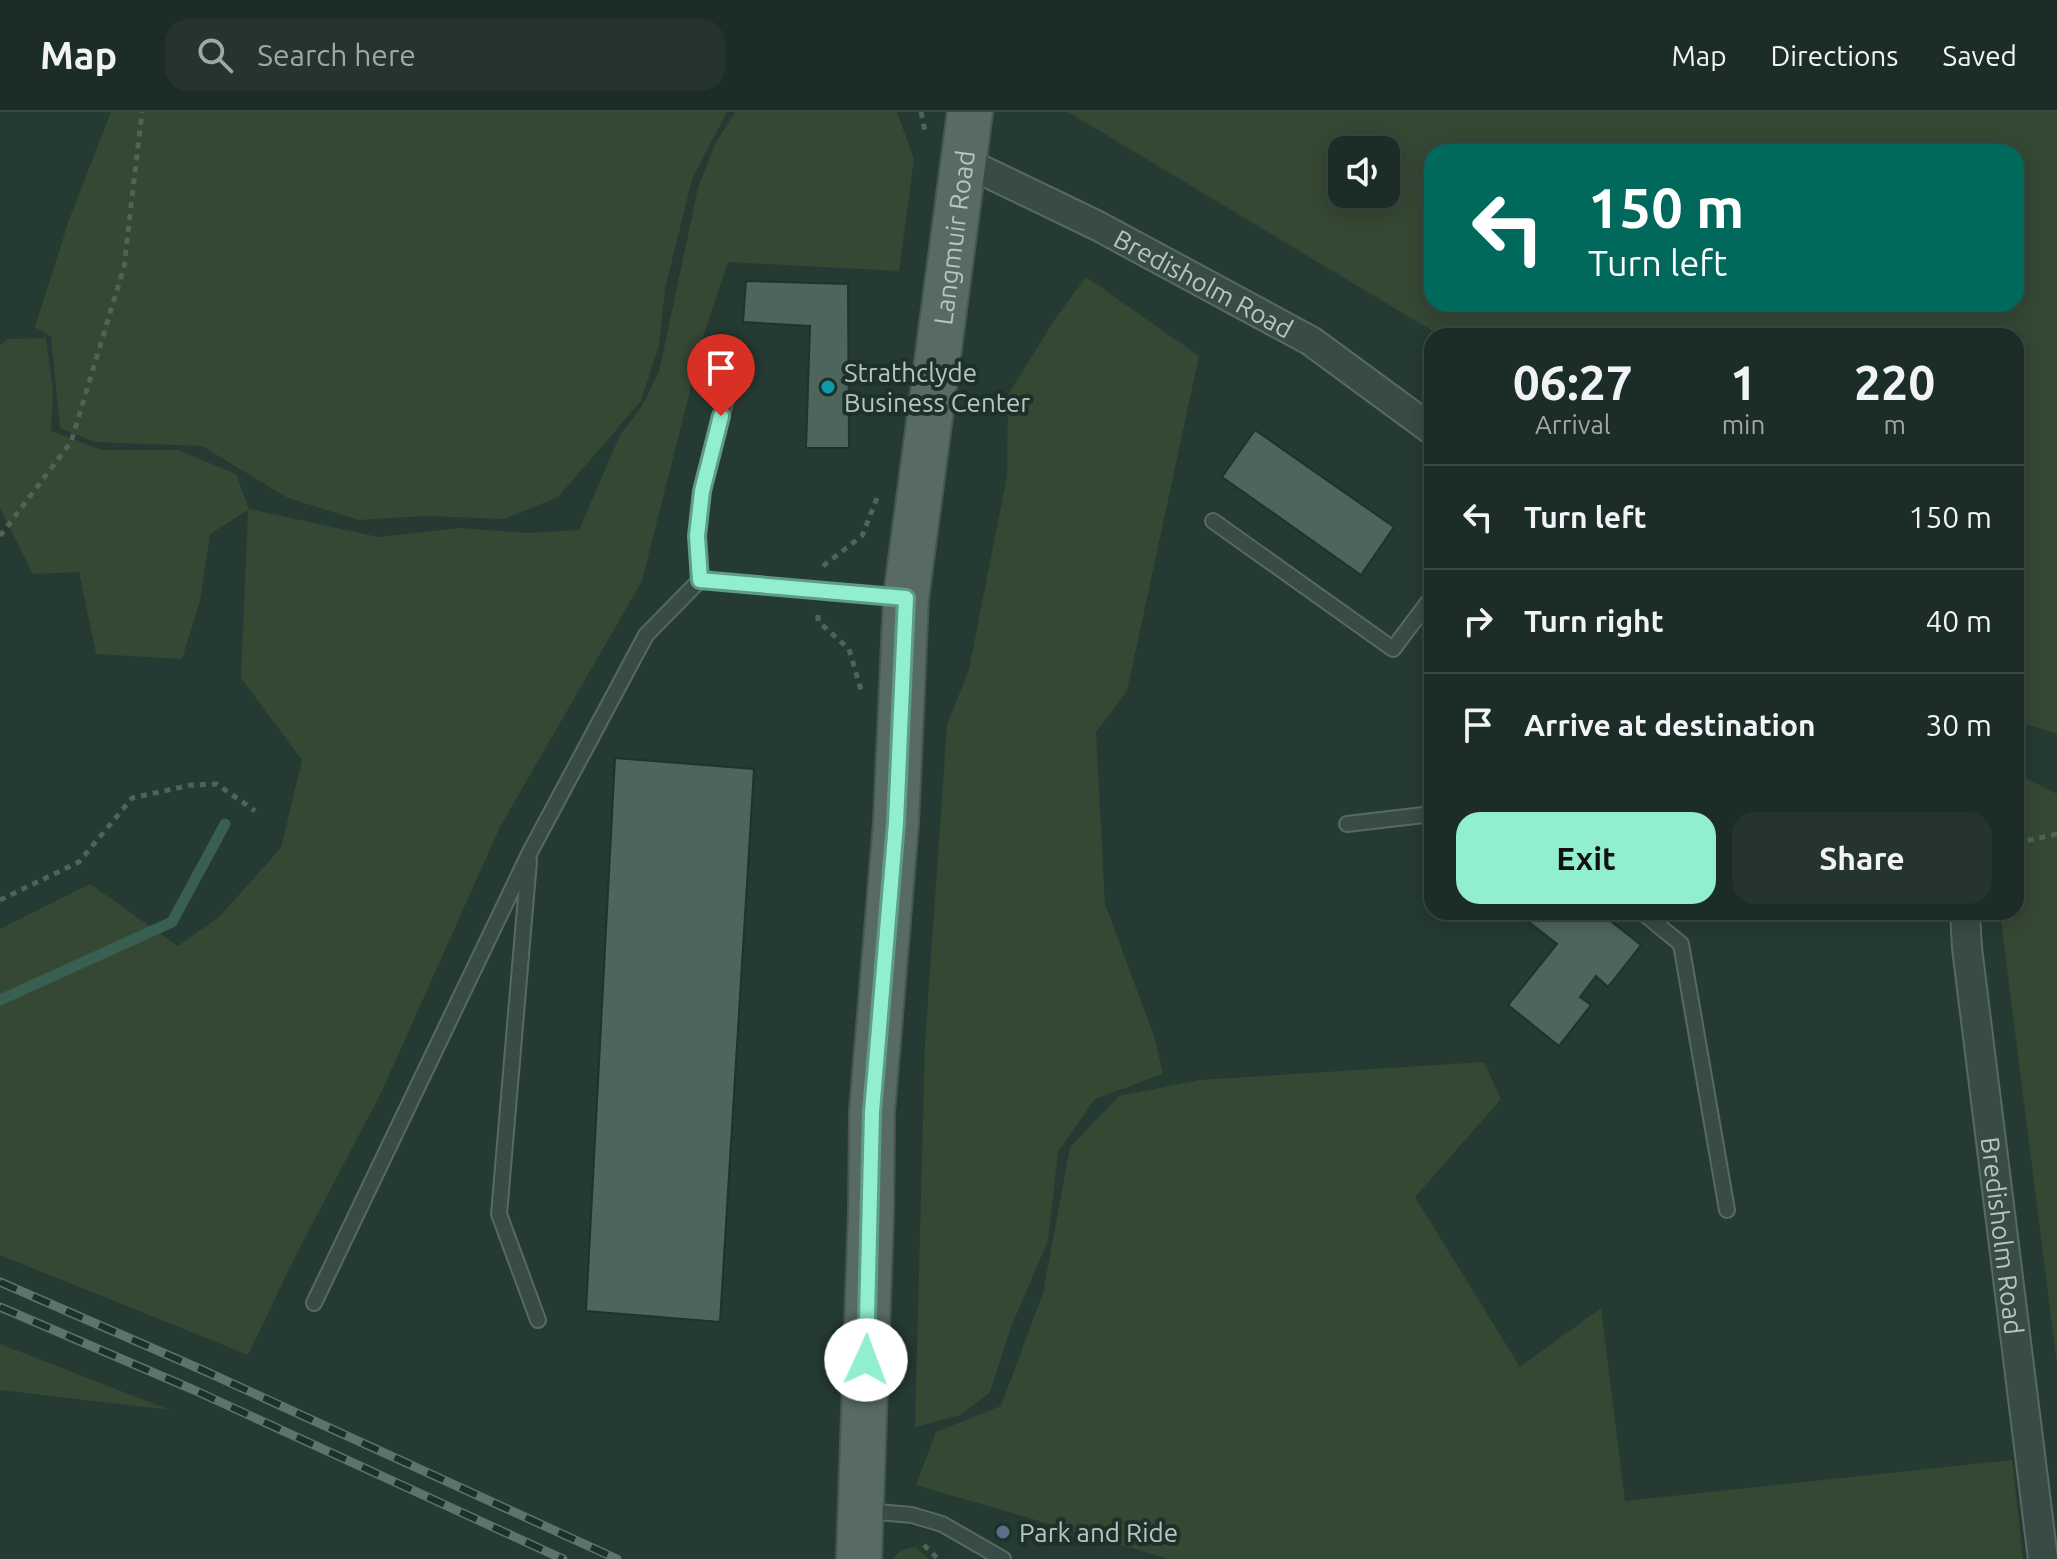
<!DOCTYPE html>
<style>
:root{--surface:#1c2c26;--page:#25342e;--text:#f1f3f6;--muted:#a0a7a7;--line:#3a4843;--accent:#91eed1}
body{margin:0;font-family:Ubuntu,sans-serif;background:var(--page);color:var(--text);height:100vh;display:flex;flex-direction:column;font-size:30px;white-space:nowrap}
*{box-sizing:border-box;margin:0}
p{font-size:26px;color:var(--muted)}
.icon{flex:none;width:44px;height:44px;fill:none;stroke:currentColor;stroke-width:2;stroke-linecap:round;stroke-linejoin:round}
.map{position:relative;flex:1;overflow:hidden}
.sheet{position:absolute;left:1424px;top:216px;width:600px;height:592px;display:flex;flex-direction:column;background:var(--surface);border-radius:24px;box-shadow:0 4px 20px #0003,0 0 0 2px var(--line)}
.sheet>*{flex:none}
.top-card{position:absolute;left:1424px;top:32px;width:600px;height:168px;border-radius:24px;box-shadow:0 4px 20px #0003,0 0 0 2px var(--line);background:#00695c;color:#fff;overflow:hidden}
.tools{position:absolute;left:1328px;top:24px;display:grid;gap:16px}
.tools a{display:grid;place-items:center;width:72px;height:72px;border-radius:16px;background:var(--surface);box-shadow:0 4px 20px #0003,0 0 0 2px var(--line);font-size:40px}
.pin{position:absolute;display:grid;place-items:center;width:68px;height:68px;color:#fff;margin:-82px -34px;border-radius:50% 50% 50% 0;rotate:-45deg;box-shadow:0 0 8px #0007}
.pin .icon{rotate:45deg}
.me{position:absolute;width:88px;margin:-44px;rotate:2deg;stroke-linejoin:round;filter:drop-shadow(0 0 6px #0008)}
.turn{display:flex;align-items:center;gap:28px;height:168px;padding:0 32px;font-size:36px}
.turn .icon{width:104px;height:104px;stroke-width:2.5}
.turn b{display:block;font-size:56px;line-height:68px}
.eta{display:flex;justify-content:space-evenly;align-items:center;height:136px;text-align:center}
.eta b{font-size:48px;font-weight:600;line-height:56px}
.primary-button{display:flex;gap:16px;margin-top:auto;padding:16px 32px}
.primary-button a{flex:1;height:92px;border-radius:24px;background:var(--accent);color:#111;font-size:32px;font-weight:600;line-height:92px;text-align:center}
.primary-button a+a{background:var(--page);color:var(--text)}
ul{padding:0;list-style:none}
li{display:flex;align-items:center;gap:24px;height:104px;padding:0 32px;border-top:2px solid var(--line)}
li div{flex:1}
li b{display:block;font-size:30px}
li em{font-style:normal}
header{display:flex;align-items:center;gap:48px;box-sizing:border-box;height:112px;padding:0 40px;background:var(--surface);border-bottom:2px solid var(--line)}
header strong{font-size:38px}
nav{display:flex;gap:44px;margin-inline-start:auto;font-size:28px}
.search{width:560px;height:72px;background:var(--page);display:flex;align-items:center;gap:20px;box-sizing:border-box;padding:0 28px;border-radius:24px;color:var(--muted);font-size:30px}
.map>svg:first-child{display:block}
.green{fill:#354834;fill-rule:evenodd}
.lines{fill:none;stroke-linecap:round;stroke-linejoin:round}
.stream{stroke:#395e52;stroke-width:11}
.building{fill:#4e655e;stroke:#20322c;stroke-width:2}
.service-casing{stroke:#576963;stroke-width:18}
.minor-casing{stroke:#576963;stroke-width:32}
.primary-casing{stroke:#455751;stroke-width:48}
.path{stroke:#506355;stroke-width:5;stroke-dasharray:6 6;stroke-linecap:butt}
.service{stroke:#394b45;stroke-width:14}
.minor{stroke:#394b45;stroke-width:28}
.primary{stroke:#576a64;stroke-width:44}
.rail-casing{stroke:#5d736c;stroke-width:9}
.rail{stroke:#1e302a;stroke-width:6;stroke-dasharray:18;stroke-linecap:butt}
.route-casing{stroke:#5e9b88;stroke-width:20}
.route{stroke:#91eed1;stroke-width:14}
.culture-dot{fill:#0f9aa8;stroke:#1e302a;stroke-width:3}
.service-dot{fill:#5c6f8a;stroke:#1e302a;stroke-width:3}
.labels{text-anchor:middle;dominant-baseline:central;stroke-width:8;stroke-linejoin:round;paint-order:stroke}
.street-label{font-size:26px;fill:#b4c6c1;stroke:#1e302a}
.poi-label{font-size:26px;fill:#b4c6c1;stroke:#1e302a;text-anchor:start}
</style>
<header>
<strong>Map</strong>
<div class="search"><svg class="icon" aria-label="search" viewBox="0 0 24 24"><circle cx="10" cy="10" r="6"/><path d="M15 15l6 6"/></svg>Search here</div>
<nav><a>Map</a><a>Directions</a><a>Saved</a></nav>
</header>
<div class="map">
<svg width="2057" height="1447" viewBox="0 0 2057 1447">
<rect width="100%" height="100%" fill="#253a33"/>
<!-- green -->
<g class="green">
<polygon points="111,0 727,0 692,67 665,177 659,233 641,289 558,385 504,407 425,404 359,408 288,386 202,334 95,330 60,316 51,225 35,215 69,108"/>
<polygon points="735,0 897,0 914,47 899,159 728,150 705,219 642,469 500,715 381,981 295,1145 248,1243 0,1143 0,817 90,772 178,834 219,805 281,736 302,648 241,566 248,398 210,422 200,489 182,547 96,542 79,460 33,462 0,396 0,233 7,227 46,226 53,279 51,319 102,338 178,338 236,362 249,397 378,425 460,416 528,421 579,418 620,323 641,296 659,260 698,76 714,34"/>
<path d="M1068 0H2057V622L2016 609V224H1441ZM1342 38H1386V82H1342ZM1432 40H2016V192H1432Z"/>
<polygon points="1086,165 1199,244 1127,579 1096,620 1105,792 1154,924 1163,962 1095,987 1058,1040 1048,1129 1011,1215 990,1280 961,1303 915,1315 925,931 947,613 969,557 1007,364 1008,283 1055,207"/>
<polygon points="2016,661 2057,682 2057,1253 2000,800 2016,800"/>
<polygon points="1484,950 1501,987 1415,1085 1520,1255 1601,1196 1625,1389 2012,1348 2023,1447 1169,1447 916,1373 936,1320 1001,1294 1043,1181 1070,1035 1119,984 1199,968"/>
<polygon points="0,1232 170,1298 0,1278"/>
<polygon points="915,1435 929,1447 892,1447 902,1438"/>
</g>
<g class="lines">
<!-- stream -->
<polyline class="stream" points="0,888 172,810 225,712"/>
</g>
<!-- building -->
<g class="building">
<polygon points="746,169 848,172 849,336 806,336 810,214 743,210"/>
<polygon points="1255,318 1394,415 1361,463 1222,365"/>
<polygon points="615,646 754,657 720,1210 586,1199"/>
<polygon points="1516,800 1599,800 1641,833 1608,875 1596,864 1580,885 1591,893 1559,934 1508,893 1557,832"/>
</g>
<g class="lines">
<!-- service casing -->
<g class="service-casing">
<g id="service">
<polyline points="1213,409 1393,537 1432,485"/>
<polyline points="700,468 697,424 702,379 728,279"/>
<polyline points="1347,712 1432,702"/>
<polyline points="529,749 499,1102 538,1208"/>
<polyline points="1642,800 1681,832 1727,1098"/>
<polyline points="314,1191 530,740 646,523 700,468 900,486"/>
<polyline points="866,1399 912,1403 942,1412 1003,1447"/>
</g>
</g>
<!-- minor casing -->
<g class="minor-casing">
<g id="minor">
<path id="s1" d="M963 49 1098 114 1311 229 1432 318"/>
<path id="s2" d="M1965 800 1967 836 2043 1447"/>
</g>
</g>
<!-- primary casing -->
<g class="primary-casing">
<g id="primary">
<path id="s3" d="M859 1447 871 1099 872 1000 896 711 906 486 970 0"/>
</g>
</g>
<!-- path -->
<g class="path">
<polyline points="921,0 925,19"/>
<polyline points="0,424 71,330 124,155 142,0"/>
<polyline points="823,454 862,424 877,386"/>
<polyline points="818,503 818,509 849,537 861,578"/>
<polyline points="2016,731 2057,722"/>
<polyline points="0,788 79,750 132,686 191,673 217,672 255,699"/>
<polyline points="924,1433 938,1447"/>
</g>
<!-- service -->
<use href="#service" class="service"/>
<!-- minor -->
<use href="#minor" class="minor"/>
<!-- primary -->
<use href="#primary" class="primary"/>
<!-- rail casing -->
<g class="rail-casing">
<g id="rail">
<polyline points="0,1170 207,1260 617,1447"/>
<polyline points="0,1195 194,1278 563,1447"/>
</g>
</g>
<!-- rail -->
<use href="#rail" class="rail"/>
</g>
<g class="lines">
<!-- route casing -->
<g class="route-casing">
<polyline id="route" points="721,304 702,379 697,424 700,468 906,486 896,711 872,1000 866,1248"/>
</g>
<!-- route -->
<use href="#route" class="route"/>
</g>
<!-- markers -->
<circle class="culture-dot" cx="828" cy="275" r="8"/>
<circle class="service-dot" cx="1003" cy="1420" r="8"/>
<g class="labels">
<!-- street labels -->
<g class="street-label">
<text stroke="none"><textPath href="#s3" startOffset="1326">Langmuir Road</textPath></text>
<text stroke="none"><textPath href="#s1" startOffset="270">Bredisholm Road</textPath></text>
<text stroke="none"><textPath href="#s2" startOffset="326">Bredisholm Road</textPath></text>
</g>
<!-- poi labels -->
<g class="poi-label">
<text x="844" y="260">Strathclyde<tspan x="844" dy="30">Business Center</tspan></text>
<text x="1019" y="1420">Park and Ride</text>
</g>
</g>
</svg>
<div class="tools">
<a><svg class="icon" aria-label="sound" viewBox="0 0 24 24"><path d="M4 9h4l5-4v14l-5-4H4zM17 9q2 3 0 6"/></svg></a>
</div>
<div class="pin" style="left:721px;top:304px;background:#d93025"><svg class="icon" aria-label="arrive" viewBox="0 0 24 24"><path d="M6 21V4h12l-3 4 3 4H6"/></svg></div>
<svg class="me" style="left:866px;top:1248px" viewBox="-20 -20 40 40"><circle r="19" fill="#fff"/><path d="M0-13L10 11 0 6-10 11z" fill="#91eed1"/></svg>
<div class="top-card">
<div class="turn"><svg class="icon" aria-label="left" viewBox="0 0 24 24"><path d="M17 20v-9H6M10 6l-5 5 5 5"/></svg><div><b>150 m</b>Turn left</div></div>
</div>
<section class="sheet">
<div class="eta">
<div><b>06:27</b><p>Arrival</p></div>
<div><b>1</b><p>min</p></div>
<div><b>220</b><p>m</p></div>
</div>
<ul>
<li><svg class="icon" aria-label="left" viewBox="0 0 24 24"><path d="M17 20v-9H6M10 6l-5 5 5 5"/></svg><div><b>Turn left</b></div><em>150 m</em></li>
<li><svg class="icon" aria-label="right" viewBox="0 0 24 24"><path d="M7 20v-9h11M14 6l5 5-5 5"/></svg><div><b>Turn right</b></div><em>40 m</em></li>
<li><svg class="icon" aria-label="arrive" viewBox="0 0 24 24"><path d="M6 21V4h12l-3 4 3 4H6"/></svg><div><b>Arrive at destination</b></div><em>30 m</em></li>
</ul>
<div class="primary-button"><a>Exit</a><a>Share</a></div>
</section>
</div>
